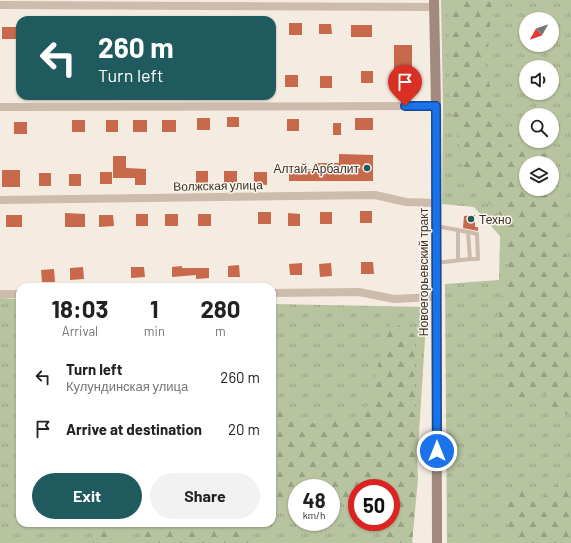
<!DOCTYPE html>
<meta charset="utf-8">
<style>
:root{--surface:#fff;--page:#f2f2f2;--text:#222;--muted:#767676;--accent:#1f5a5e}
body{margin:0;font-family:Barlow,sans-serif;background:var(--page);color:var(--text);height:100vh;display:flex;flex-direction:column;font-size:15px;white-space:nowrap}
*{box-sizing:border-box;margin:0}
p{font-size:13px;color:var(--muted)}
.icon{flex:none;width:22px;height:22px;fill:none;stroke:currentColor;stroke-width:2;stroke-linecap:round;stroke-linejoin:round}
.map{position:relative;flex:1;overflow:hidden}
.details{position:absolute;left:16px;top:283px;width:260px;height:244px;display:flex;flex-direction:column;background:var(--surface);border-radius:12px;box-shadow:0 1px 3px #0004}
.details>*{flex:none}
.banner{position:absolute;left:16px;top:16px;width:260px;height:84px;border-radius:12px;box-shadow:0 1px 3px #0004;background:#1f5a5e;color:#fff;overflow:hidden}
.needle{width:26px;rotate:230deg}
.buttons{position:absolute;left:519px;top:12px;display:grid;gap:8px}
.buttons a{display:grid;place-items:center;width:40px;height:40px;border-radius:50%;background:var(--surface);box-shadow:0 1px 3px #0004;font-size:20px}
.speed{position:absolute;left:288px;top:479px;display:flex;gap:8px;font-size:20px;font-weight:700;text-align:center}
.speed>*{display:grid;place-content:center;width:52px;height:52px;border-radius:50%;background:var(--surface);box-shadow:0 1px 3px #0004;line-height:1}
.speed small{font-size:10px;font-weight:400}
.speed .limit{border:6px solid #d22;background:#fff;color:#111}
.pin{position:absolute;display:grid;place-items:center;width:34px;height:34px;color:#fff;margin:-41px -17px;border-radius:50% 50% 50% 0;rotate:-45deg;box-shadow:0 0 4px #0007}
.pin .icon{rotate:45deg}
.me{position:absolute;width:44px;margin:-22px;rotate:0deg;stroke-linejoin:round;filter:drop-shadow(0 0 3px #0008)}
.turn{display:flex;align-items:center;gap:14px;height:84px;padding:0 16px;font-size:18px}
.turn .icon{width:52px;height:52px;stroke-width:2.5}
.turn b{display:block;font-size:28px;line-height:34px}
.eta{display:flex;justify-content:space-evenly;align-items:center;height:68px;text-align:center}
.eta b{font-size:24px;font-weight:700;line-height:28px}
.primary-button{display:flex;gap:8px;margin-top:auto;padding:8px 16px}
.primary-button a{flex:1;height:46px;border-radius:24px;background:var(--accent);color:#fff;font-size:16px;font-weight:700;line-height:46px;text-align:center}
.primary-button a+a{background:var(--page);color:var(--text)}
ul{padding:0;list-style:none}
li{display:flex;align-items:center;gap:12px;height:52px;padding:0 16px}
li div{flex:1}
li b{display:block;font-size:15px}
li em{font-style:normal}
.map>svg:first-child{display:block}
.grass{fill:url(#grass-tufts);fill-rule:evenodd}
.forest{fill:url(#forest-firs);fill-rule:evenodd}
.building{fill:#c8694b}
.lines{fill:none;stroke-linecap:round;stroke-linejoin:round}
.lane{stroke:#cdbbac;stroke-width:4}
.street{stroke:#cdbbac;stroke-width:8}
.secondary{stroke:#a18a7d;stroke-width:10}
.route-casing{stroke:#114b97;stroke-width:10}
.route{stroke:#1a73e8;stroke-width:7}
.poi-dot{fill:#1f5a5e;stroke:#fbf5ee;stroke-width:1.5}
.labels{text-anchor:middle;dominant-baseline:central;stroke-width:3;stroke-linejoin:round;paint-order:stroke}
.poi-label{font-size:12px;fill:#3b302b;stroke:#fbf5ee;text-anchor:end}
.street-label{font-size:12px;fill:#3b302b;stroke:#fbf5ee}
</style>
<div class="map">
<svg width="571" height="543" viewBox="0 0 571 543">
<defs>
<pattern id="grass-tufts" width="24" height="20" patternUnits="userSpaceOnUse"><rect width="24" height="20" fill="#b8c4a0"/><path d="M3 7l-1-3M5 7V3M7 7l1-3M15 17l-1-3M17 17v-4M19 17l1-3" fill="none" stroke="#97a083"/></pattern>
<pattern id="forest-firs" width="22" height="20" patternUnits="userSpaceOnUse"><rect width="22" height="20" fill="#b8c4a0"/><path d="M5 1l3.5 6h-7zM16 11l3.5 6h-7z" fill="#97a083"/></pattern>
</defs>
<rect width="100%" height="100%" fill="#f4ebe1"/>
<!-- grass -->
<g class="grass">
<path d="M441 0H571V543H447L445 284 499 280 500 236 474 207 442 204 443 106ZM526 19H552V45H526ZM526 67H552V93H526ZM526 115H552V141H526ZM526 163H552V189H526Z"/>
<path d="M0 298 20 299V523H272V304L427 307 412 543H0ZM297 488H331V522H297ZM357 488H391V522H357Z"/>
</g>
<!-- forest -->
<g class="forest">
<path d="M448 0H492L489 40 485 63 499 129 512 148 549 154C561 172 563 190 561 211 561 217 559 223 559 229 560 242 566 255 571 268L570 415 554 409 545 393 535 389 517 403 507 395 501 374 499 310 503 293 510 277 503 218 468 180 463 165 457 132 449 105ZM526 163H552V189H526Z"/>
<polygon points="393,322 415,335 414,379 418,479 412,543 381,543 378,522 391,522 391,488 357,488 357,502 331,498 331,488 297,488 297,500 278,504 272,507 272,400 281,404 291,413 315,424 347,420 365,413 373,391 385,331"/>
<polygon points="560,483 571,489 571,543 512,543 504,505 511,486 527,492 540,500"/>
<polygon points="97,523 129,523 113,543 93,543"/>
<polygon points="150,523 250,523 248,531 250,543 138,543"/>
</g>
<!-- building -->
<g class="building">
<rect x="289" y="23" width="13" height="12"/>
<polygon points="319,24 331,24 332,34 319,34"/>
<rect x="351" y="25" width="21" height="12"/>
<rect x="2" y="27" width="18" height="12"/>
<rect x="394" y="45" width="18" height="31"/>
<rect x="361" y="71" width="12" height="12"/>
<rect x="285" y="75" width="13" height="12"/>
<rect x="320" y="76" width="12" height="12"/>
<rect x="227" y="117" width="12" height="10"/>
<rect x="197" y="118" width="13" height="12"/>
<rect x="355" y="118" width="18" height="12"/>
<rect x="287" y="119" width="12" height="12"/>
<rect x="72" y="120" width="13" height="12"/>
<rect x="106" y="120" width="12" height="12"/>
<rect x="133" y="120" width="14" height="12"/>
<rect x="162" y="120" width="14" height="12"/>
<rect x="14" y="122" width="13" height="12"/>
<rect x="333" y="123" width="8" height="12"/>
<polygon points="339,154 373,155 373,181 289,181 289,169 314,169 314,163 339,163"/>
<polygon points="113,156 126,156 126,168 146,169 146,185 135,185 135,178 113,178"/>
<rect x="2" y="170" width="18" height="17"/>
<rect x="196" y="171" width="12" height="12"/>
<rect x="224" y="171" width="13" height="12"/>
<rect x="100" y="172" width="12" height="12"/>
<polygon points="254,172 267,172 267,185 254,184"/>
<rect x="39" y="173" width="12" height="13"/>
<rect x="69" y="174" width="12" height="12"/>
<rect x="360" y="211" width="12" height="12"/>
<rect x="258" y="212" width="13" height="12"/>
<rect x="320" y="212" width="12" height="12"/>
<polygon points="65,213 85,214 85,227 65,227"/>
<polygon points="288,213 300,214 300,226 288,226"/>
<rect x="136" y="214" width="12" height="12"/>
<rect x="165" y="214" width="13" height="12"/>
<rect x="198" y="214" width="13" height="12"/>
<rect x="6" y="215" width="16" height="12"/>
<polygon points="99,215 113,215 114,226 99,227"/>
<polygon points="475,215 475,227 478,227 478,231 463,228 464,216"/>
<polygon points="361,262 373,262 374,274 361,274"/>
<polygon points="302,263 302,275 290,275 289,264"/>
<polygon points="331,263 332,276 320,277 319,264"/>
<polygon points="239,265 240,277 228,277 228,266"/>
<polygon points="182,266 182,268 209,268 209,278 196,279 196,275 172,277 172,267"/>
<polygon points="83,267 84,279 70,280 70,268"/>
<polygon points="131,267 144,267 145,277 131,278"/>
<polygon points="54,269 55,282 42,282 41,270"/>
</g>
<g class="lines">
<!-- lane -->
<g class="lane">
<polyline points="458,230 458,260"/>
<polyline points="468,232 477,234 478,259 470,259"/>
<polyline points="436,263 470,259 468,232 436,226"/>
</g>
<!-- street -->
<g class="street">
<polyline points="0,5 434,7"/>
<polyline points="0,107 436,106"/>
<polyline points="0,200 375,195 406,202 436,203"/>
<polyline points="272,293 359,292 394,299 436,297"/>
<polyline points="0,294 20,294"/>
</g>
<!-- secondary -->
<polyline class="secondary" points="434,0 436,106 437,543"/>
</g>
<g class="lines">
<!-- route casing -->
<g class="route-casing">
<polyline id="route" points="405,106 436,106 437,451"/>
</g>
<!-- route -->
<use href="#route" class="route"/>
</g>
<!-- markers -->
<g class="poi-dot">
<circle cx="367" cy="168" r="4"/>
<circle cx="471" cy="219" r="4"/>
</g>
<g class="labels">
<!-- poi labels -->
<g class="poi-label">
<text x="359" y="168">Алтай-Арбалит</text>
<text x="479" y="219" text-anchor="start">Техно</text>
</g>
<!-- street labels -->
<g class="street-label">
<text transform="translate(218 185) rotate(-1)">Волжская улица</text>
<text transform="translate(423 272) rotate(-90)">Новоегорьевский тракт</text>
</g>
</g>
</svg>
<div class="buttons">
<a><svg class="needle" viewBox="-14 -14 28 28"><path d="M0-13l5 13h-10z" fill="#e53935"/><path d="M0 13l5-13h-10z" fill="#767676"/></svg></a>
<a><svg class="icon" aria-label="sound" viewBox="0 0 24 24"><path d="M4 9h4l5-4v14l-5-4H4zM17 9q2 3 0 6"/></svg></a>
<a><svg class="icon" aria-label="search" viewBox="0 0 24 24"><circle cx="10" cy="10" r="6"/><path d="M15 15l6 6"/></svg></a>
<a><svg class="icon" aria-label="layers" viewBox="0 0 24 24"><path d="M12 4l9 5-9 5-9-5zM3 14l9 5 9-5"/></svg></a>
</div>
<div class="speed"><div>48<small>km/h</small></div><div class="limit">50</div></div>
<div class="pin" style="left:405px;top:106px;background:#d93025"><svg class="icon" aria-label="arrive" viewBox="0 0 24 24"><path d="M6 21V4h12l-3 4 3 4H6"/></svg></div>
<svg class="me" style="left:437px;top:451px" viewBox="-20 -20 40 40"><circle r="17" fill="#1a73e8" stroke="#fff" stroke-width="3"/><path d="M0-11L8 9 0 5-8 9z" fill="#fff"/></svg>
<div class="banner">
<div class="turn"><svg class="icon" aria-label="left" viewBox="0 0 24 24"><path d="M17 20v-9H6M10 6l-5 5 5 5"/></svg><div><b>260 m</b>Turn left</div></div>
</div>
<section class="details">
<div class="eta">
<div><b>18:03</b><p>Arrival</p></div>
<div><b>1</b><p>min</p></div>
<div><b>280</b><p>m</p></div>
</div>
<ul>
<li><svg class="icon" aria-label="left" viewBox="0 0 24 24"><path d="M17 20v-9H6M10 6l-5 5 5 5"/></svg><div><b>Turn left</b><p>Кулундинская улица</p></div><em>260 m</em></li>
<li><svg class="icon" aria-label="arrive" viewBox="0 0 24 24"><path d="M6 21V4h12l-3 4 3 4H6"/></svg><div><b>Arrive at destination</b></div><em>20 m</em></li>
</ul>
<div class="primary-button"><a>Exit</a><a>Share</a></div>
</section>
</div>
